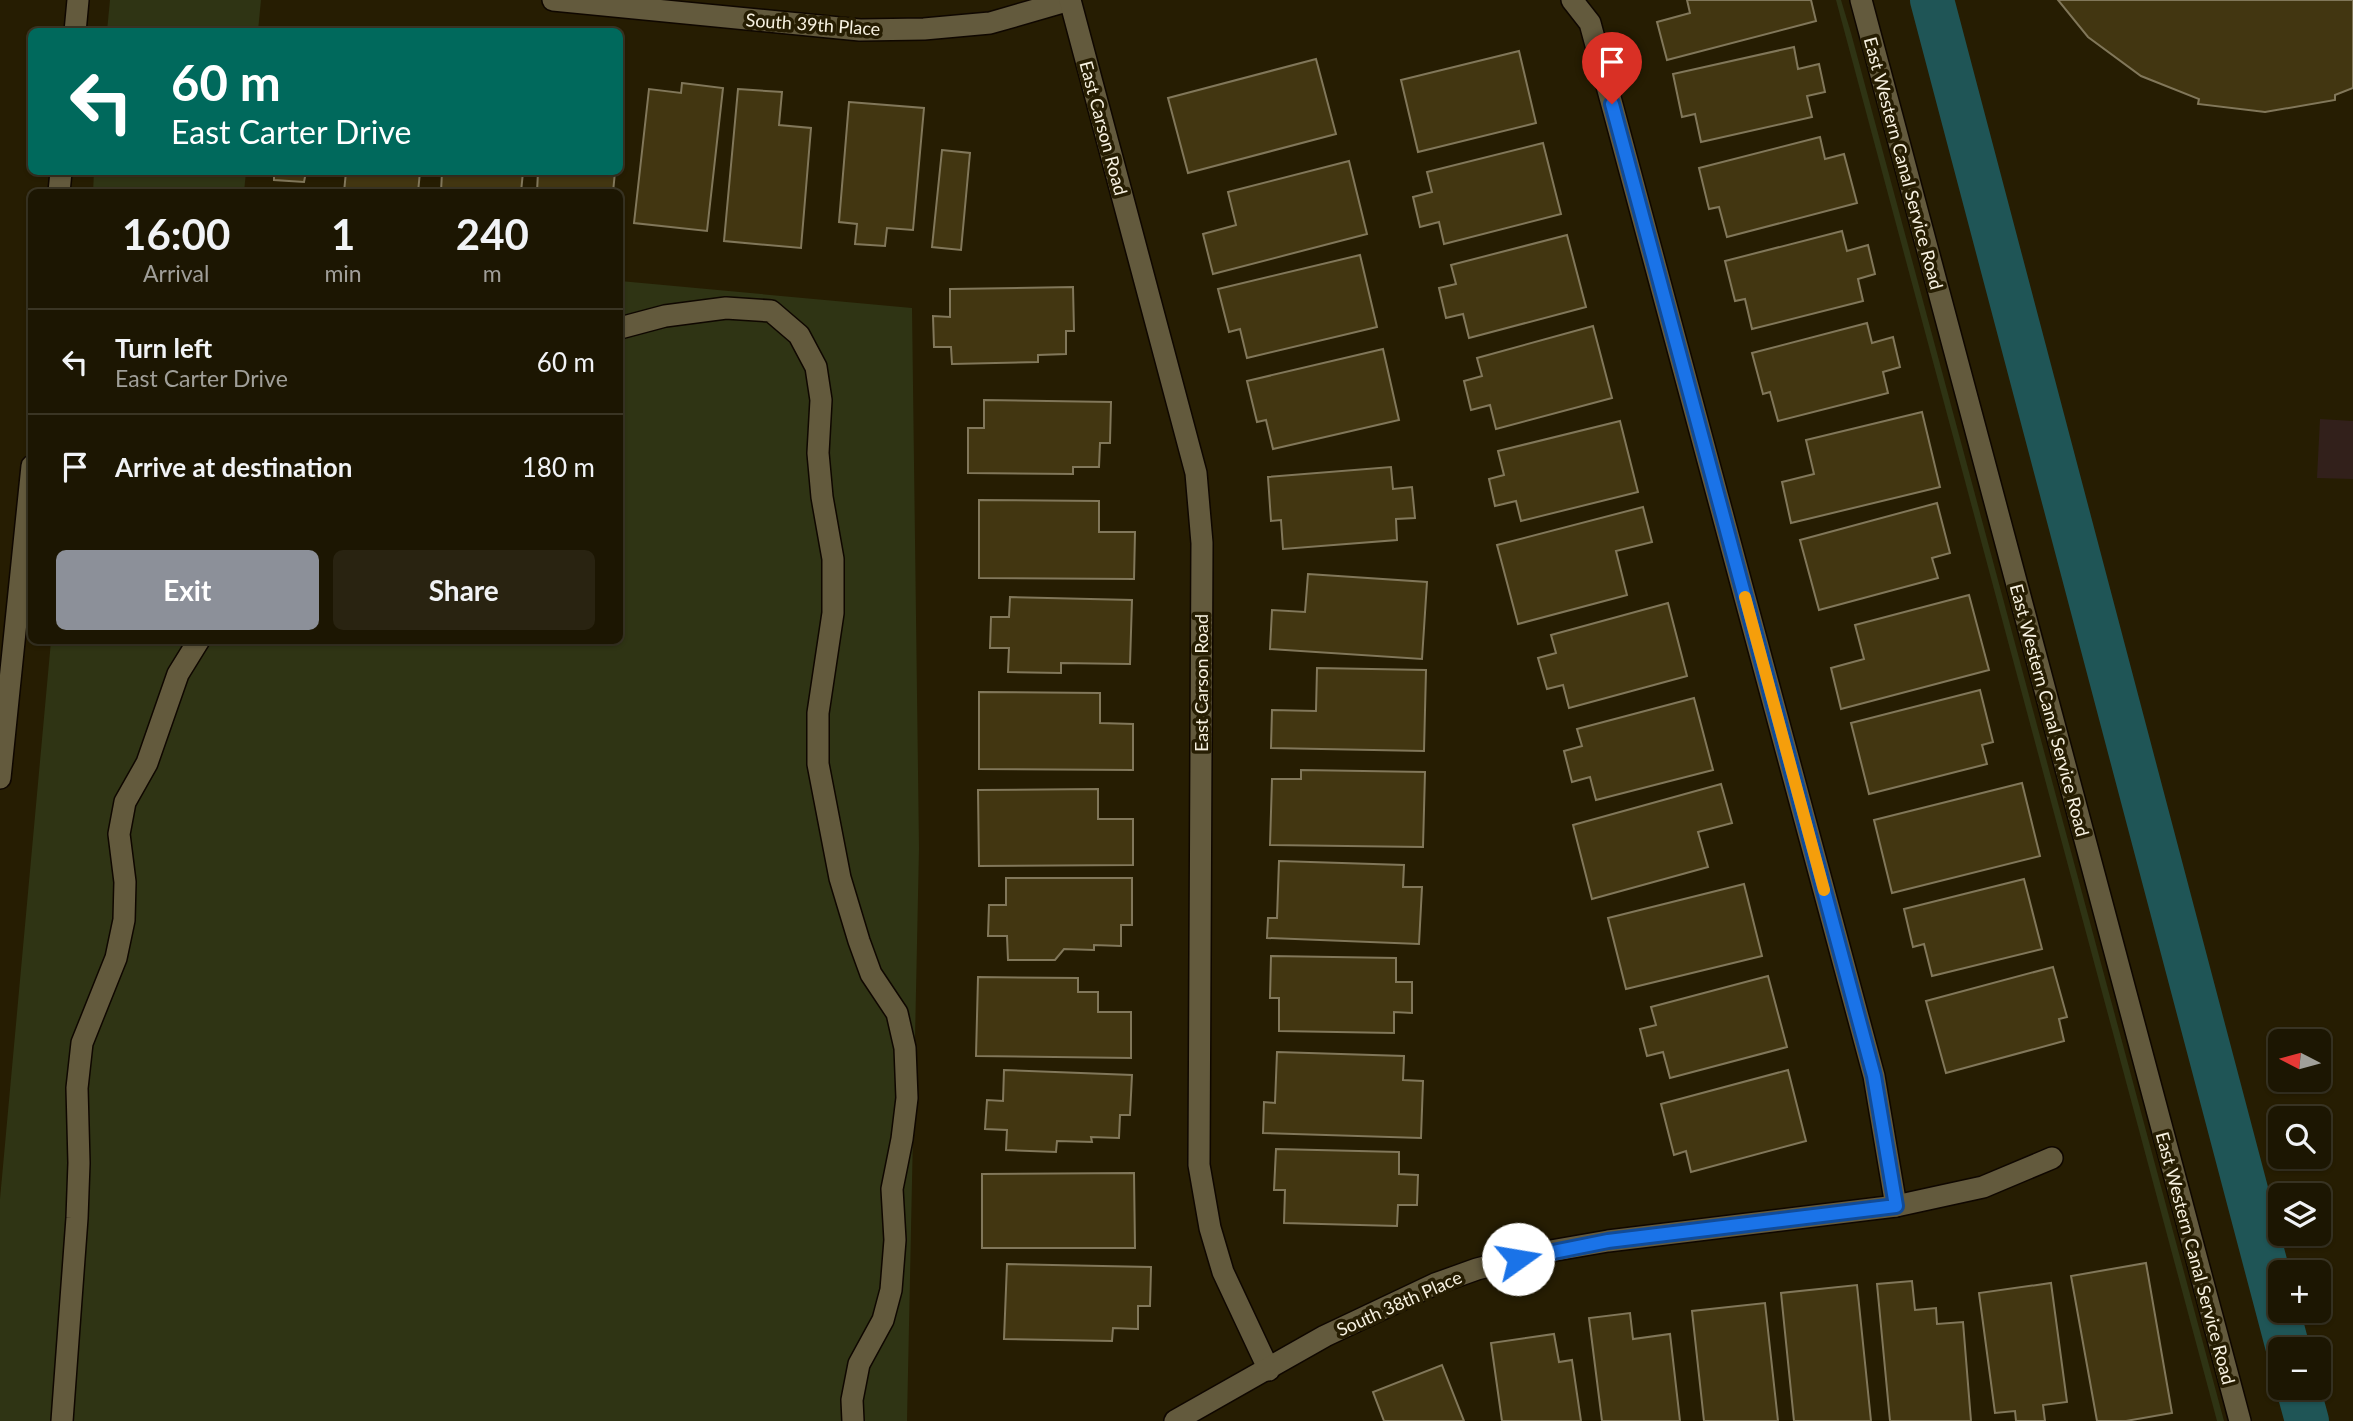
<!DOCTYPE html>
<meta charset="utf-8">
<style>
:root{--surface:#1c1602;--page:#292311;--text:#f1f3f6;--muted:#a09f99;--line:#3a3524;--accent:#8c9099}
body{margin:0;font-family:Lato,sans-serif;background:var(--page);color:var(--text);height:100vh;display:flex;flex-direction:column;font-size:26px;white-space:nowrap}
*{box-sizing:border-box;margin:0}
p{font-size:23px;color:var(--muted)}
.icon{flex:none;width:38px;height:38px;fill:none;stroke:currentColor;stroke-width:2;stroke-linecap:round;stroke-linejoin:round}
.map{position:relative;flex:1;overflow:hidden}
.sheet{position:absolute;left:28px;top:189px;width:595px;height:455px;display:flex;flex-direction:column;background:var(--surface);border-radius:10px;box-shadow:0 2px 5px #0004,0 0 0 2px var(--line)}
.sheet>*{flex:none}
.banner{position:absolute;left:28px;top:28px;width:595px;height:147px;border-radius:10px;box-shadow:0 2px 5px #0004,0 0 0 2px var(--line);background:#00695c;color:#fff;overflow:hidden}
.needle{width:46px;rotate:276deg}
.buttons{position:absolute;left:2268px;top:1029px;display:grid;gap:14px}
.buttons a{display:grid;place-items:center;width:63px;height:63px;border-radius:10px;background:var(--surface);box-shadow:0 2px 5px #0004,0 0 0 2px var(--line);font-size:35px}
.pin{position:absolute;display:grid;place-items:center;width:60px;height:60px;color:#fff;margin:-72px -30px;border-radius:50% 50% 50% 0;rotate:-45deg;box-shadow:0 0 7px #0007}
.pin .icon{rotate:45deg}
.me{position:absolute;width:77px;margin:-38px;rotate:77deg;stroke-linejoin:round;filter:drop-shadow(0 0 5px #0008)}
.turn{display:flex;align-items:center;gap:24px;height:147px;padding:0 28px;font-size:32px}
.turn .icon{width:91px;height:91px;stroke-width:2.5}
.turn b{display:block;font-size:49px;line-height:60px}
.eta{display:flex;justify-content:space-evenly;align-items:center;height:119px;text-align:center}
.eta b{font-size:42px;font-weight:700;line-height:49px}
.cta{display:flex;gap:14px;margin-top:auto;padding:14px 28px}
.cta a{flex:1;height:80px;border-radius:10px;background:var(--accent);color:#fff;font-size:28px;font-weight:700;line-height:80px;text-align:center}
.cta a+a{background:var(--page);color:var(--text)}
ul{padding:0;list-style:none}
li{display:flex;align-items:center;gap:21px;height:105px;padding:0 28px;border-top:2px solid var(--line)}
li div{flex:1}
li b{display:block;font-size:26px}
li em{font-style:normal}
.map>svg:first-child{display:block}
.industrial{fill:#32201b}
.green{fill:#2f3414}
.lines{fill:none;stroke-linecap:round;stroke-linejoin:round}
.canal{stroke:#1f5556;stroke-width:44}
.building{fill:#423611;stroke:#81775a;stroke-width:2}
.minor-casing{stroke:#0f0700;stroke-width:24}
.minor{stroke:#635a3d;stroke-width:21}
.route-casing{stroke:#114b97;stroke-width:18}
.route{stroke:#1a73e8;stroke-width:12}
.slow{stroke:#f59e0b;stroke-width:12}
.labels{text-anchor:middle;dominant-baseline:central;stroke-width:7;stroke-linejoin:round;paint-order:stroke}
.street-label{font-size:18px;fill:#f7f1e1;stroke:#261d02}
</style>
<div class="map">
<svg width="2353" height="1421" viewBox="0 0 2353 1421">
<rect width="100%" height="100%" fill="#261d02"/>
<!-- industrial -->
<polygon class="industrial" points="2320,419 2353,421 2353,479 2317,478"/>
<!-- green -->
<g class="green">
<polygon points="110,0 261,0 258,31 107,31"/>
<polygon points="1836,0 1841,0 1851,33 2224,1421 2217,1421"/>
<polygon points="94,172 246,172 244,192 93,192"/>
<polygon points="620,281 912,308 919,848 907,1421 0,1421 0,1199 51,641 620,640"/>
</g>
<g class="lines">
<!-- canal -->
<g class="canal">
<polyline points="1932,0 2288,1349"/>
<polyline points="2298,1388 2307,1421"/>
</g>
</g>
<!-- building -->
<g class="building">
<polygon points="1687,0 1811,0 1816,21 1667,60 1657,22 1690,13"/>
<polygon points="2058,0 2353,0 2353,88 2335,95 2335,100 2265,112 2198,104 2199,99 2141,76 2088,37"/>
<polygon points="1794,47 1798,69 1819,64 1825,92 1807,96 1812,117 1701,142 1695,114 1682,117 1673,74"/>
<polygon points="1519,51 1536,123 1418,152 1401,80"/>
<polygon points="1316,59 1336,134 1188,173 1168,98"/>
<polygon points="682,83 723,88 707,231 634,223 649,89 681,93"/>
<polygon points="738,89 782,92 779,125 811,128 801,248 724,241"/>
<polygon points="849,102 924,108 913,230 887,228 885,246 855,244 857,224 839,222"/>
<polygon points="1820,137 1825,159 1844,154 1857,203 1727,237 1719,207 1709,209 1699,168"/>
<polygon points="1543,143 1561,214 1444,244 1439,222 1420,227 1413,197 1432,192 1427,172"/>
<polygon points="942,150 970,153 961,250 932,247"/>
<polygon points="1349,161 1367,234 1213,274 1203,234 1236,225 1228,192"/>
<polygon points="274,172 306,172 304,182 274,180"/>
<polygon points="346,172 420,172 418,192 344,192"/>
<polygon points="442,172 523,172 521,192 441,192"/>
<polygon points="538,172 615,172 613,192 537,192"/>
<polygon points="1842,231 1847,251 1868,245 1875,274 1858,279 1863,301 1752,329 1745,299 1735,301 1725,261"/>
<polygon points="1567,235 1586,307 1469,338 1463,314 1446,318 1439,288 1456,284 1451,265"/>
<polygon points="1360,255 1377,327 1247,358 1240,329 1229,332 1218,289"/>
<polygon points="1073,287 1074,331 1066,331 1066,354 1038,355 1038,362 952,364 951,347 934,347 933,316 950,317 950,289"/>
<polygon points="1867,323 1872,343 1893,337 1900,367 1883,372 1888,393 1778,421 1770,392 1763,394 1752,353"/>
<polygon points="1593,326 1612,398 1496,429 1490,405 1471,410 1464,381 1482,376 1477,358"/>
<polygon points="1383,349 1399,420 1273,449 1266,420 1257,422 1247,381"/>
<polygon points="984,400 1111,402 1110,443 1100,443 1099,467 1073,467 1073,474 968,473 968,428 984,428"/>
<polygon points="1922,412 1940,487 1791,523 1782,482 1814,474 1806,440"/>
<polygon points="1620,421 1638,492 1521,521 1516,501 1495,506 1489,479 1504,475 1498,451"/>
<polygon points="1391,467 1393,489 1412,487 1415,518 1396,519 1397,540 1283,549 1281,520 1271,521 1268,477"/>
<polygon points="979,500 1099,501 1099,532 1135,532 1134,579 979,578"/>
<polygon points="1937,503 1950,553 1932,558 1938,578 1819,610 1800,540"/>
<polygon points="1643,507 1652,542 1616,551 1627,595 1518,624 1497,545"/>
<polygon points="1308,574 1427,582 1422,659 1270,649 1272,610 1305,612"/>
<polygon points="1969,595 1989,670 1841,709 1831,668 1864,659 1855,625"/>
<polygon points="1010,597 1132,600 1130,664 1061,663 1061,673 1008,672 1009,648 990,648 991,617 1009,617"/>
<polygon points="1668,603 1687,676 1569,708 1563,685 1547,689 1538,658 1556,653 1551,635"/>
<polygon points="1317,668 1426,670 1424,751 1271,748 1272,710 1316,711"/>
<polygon points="1980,690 1993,742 1982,745 1987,764 1869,794 1851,723"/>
<polygon points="979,692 1100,693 1100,723 1133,724 1133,770 979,769"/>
<polygon points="1694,698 1713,770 1596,800 1590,777 1572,782 1564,751 1582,746 1577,729"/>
<polygon points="1301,770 1425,772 1423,847 1270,845 1272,779 1301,779"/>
<polygon points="2022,783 2040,856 1892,893 1874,820"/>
<polygon points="1721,784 1732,823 1698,832 1708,867 1592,899 1573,825"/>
<polygon points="1098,789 1098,819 1133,819 1133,865 979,866 978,790"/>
<polygon points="1279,861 1404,865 1403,887 1422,887 1419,944 1267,938 1268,918 1277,918"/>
<polygon points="1006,878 1132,878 1132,925 1121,925 1121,946 1094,945 1094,950 1064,949 1055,960 1008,960 1007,936 988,936 989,905 1006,905"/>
<polygon points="2024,879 2042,949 1932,976 1924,944 1913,947 1904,909"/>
<polygon points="1744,884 1762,956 1626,989 1608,918"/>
<polygon points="1271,956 1396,958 1396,982 1412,982 1412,1013 1394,1012 1394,1033 1279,1031 1279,998 1270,998"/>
<polygon points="2053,967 2067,1017 2059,1019 2064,1041 1946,1073 1926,1001"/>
<polygon points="1768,976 1787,1047 1670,1078 1663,1052 1647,1056 1640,1029 1656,1025 1651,1007"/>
<polygon points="978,977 1078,978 1078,992 1098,992 1098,1012 1131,1012 1131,1058 976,1056"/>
<polygon points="1277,1052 1404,1056 1403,1080 1423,1081 1421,1138 1263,1133 1264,1102 1275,1103"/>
<polygon points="1004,1070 1132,1075 1130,1115 1120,1115 1119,1138 1091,1137 1092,1142 1057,1141 1056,1152 1006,1150 1007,1130 985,1129 987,1100 1003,1101"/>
<polygon points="1788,1070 1806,1141 1691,1172 1686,1151 1674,1155 1661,1104"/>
<polygon points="1276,1149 1399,1152 1399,1174 1418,1175 1417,1205 1398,1205 1397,1226 1284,1223 1285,1190 1274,1190"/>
<polygon points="1134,1173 1135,1248 982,1248 982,1174"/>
<polygon points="2146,1263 2172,1413 2126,1421 2097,1421 2071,1276"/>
<polygon points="1007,1264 1151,1267 1150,1306 1138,1306 1138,1329 1113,1328 1112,1341 1004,1339"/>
<polygon points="1912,1281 1915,1310 1936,1308 1937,1324 1963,1322 1971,1421 1890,1421 1877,1284"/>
<polygon points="2051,1283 2067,1402 2043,1405 2045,1421 2016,1421 2015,1411 1995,1413 1979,1293"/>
<polygon points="1857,1285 1871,1421 1794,1421 1781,1293"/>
<polygon points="1765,1303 1778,1421 1704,1421 1692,1311"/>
<polygon points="1630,1313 1633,1339 1670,1334 1680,1421 1602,1421 1589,1318"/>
<polygon points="1554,1334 1559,1362 1572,1360 1581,1421 1502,1421 1491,1343"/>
<polygon points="1442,1365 1464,1421 1384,1421 1373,1392"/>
</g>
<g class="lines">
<!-- minor casing -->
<g class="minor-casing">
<g id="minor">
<polyline points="553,0 860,30 924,29 990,23 1070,0"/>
<polyline points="1070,0 1196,473 1202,543 1199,1165 1210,1228 1223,1272 1269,1370"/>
<polyline points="1572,0 1590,23 1874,1076 1896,1206"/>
<polyline points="1861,0 2240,1421"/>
<polyline points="75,32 78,0"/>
<polyline points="59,192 61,172"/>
<polyline points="620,328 665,316 726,308 771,311 799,335 816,367 821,400 818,453 822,497 833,559 833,613 818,713 818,764 840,878 859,941 871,974 897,1013 905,1048 907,1098 902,1139 892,1189 895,1240 891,1290 883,1320 859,1364 852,1400 853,1421"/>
<polyline points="0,778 32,466"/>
<polyline points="62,1421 77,1218 79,1163 77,1088 82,1043 116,958 124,920 125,882 119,834 125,802 147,763 178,674 199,640"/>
<polyline points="1175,1421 1325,1336 1435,1284 1477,1269 1539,1253 1608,1241 1896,1206 1983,1187 2052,1158"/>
</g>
</g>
<!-- minor -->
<use href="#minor" class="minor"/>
</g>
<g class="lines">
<!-- route casing -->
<g class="route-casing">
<polyline id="route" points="1518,1259 1608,1241 1896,1206 1874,1076 1612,104"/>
</g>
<!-- route -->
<use href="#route" class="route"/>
<!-- slow -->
<polyline class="slow" points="1745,597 1824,890"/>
</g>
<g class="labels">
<!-- street labels -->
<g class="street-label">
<text transform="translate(813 24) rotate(4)">South 39th Place</text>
<text transform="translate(1104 128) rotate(75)">East Carson Road</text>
<text transform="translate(1904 163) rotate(75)">East Western Canal Service Road</text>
<text transform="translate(1201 683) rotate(-90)">East Carson Road</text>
<text transform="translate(2050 710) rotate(75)">East Western Canal Service Road</text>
<text transform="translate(2196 1258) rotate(75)">East Western Canal Service Road</text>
<text transform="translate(1399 1303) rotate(-24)">South 38th Place</text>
</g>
</g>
</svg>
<div class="buttons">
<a><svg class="needle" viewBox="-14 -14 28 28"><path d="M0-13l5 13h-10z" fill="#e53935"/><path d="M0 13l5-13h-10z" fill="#a09f99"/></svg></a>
<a><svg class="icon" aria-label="search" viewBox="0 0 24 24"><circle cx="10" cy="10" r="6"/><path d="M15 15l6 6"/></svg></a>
<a><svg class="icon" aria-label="layers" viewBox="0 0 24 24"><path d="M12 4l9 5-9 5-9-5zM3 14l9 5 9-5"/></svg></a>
<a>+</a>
<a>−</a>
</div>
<div class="pin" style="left:1612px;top:104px;background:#d93025"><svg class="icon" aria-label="arrive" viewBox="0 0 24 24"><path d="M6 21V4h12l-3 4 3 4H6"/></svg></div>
<svg class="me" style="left:1518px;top:1259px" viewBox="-20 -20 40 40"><circle r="19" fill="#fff"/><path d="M0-13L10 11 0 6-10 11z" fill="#1a73e8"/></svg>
<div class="banner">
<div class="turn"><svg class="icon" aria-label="left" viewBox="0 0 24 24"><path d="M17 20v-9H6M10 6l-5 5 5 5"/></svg><div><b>60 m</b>East Carter Drive</div></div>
</div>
<section class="sheet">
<div class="eta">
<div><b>16:00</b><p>Arrival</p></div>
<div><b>1</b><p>min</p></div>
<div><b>240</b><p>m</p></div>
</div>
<ul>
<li><svg class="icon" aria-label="left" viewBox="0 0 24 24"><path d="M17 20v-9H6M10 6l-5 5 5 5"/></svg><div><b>Turn left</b><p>East Carter Drive</p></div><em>60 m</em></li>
<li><svg class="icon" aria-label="arrive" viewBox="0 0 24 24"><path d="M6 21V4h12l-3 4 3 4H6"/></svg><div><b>Arrive at destination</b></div><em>180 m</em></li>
</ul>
<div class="cta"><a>Exit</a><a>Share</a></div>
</section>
</div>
